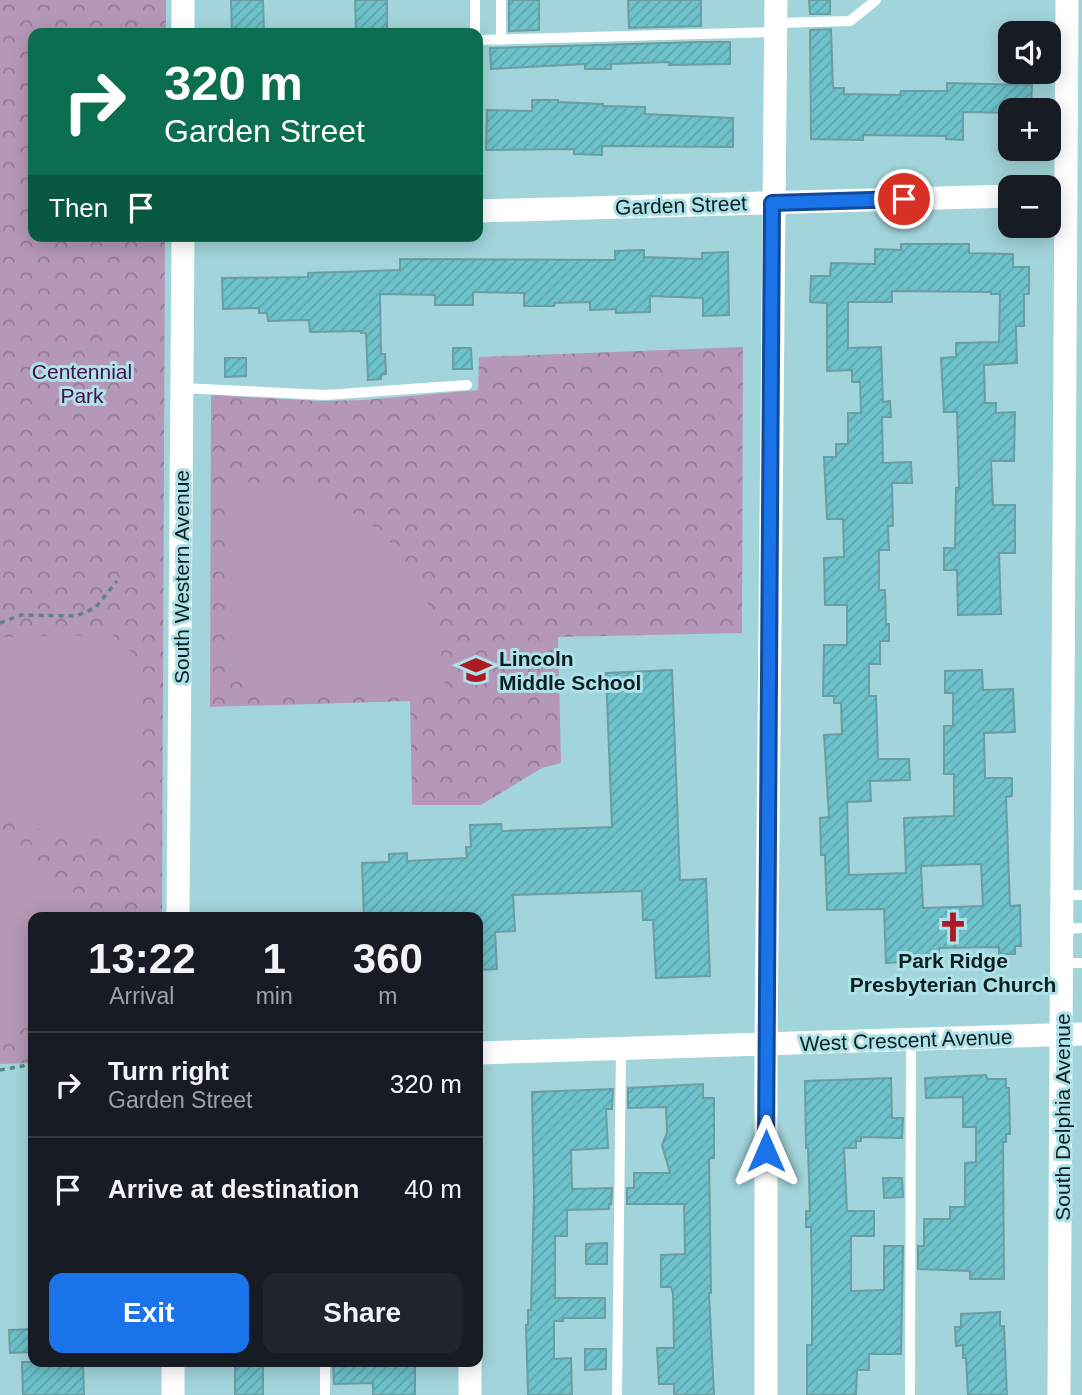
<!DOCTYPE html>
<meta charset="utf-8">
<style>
:root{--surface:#171b24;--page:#20242c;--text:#f1f3f6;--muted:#9ea1a6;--line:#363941;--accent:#1a73e8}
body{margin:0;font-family:Helvetica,sans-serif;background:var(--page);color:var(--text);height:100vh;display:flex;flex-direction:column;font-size:26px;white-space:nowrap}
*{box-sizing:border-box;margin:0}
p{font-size:23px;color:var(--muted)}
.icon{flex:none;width:38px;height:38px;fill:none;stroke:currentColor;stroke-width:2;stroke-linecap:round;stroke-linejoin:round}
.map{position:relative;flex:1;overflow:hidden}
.sheet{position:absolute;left:28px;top:912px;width:455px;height:455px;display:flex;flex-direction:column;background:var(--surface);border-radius:14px;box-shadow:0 4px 18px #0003}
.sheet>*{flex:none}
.hud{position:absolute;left:28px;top:28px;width:455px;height:214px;border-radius:14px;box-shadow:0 4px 18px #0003;background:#0b6e4f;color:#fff;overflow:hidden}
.fabs{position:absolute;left:998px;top:21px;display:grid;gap:14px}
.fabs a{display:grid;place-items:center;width:63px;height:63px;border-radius:14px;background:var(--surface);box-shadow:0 4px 18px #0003;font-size:35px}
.pin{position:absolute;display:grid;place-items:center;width:60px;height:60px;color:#fff;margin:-30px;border:4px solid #fff;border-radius:50%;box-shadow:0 2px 7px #0007}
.me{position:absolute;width:77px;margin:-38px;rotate:0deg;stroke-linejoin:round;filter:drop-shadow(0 0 5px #0008)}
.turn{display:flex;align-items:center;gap:24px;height:147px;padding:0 21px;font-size:32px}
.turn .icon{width:91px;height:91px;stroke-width:2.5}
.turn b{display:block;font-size:49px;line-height:60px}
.then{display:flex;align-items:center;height:66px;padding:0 21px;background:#0003;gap:14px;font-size:26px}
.eta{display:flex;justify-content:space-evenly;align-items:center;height:119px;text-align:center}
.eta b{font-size:42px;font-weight:800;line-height:49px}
.cta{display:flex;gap:14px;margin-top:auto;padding:14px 21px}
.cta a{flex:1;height:80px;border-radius:14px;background:var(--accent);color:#fff;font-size:28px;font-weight:800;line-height:80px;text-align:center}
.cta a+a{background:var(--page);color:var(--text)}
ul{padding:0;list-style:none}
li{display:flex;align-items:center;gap:21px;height:105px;padding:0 21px;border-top:2px solid var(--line)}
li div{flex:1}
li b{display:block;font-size:26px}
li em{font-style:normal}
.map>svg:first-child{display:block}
.park{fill:url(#park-crowns)}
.garden{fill:#b598b7}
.building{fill:url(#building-hatch);stroke:#6b9da2;stroke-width:2;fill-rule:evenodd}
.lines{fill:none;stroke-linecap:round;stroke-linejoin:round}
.path{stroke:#5f8488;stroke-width:3.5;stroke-dasharray:5 5;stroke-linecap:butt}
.service{stroke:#fff;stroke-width:10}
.minor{stroke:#fff;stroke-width:23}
.route-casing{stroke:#114b97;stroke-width:18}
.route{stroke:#1a73e8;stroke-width:12}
.labels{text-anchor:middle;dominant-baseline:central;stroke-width:6;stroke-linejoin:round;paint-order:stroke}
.street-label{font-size:21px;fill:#0c2023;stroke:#afe2e8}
.park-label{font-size:21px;fill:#460f4b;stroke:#afe2e8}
.poi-label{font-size:21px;font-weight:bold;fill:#0c2023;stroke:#afe2e8;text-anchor:start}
</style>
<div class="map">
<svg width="1082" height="1395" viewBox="0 0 1082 1395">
<defs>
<pattern id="park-crowns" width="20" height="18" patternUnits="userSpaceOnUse" patternTransform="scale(1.75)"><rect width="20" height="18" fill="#b598b7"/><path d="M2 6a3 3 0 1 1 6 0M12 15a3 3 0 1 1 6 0" fill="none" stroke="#927c94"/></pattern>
<pattern id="building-hatch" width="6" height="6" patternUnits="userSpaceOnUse" patternTransform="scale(1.75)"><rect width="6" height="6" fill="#6dc2cb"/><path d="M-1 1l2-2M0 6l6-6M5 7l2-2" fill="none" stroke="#5da6ae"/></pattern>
</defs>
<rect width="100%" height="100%" fill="#a2d5db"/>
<!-- park -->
<g class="park">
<polygon points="0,0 166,0 166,33 33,33 33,236 165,236 162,917 33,917 33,1063 0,1064"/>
<polygon points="743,347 742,633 558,637 561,763 542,768 481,805 412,805 410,701 210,707 211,395 320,401 364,400 478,390 479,357"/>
</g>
<!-- garden -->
<g class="garden">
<path d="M230 482C252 482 273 483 294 487 309 490 325 498 339 505 415 542 441 614 446 694L258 696 229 668Z"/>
<path d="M113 635 137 657V838C89 840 49 836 4 817L0 815V637Z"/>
<path d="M0 842C33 859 59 884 76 917H33V1023L0 1024Z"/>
</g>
<!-- building -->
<g class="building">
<polygon points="231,0 263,0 264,33 232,33"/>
<polygon points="355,0 387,0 387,29 356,30"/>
<polygon points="509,0 539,0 539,30 509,31"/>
<polygon points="628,0 701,0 701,26 629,28"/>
<polygon points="809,0 830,0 830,14 810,14"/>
<polygon points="831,29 833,88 844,88 844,94 900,95 901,91 947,91 947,83 1032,85 1031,110 1010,110 1010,113 963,112 963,140 946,139 946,136 863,135 863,140 811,139 810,30"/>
<polygon points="701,42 730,42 730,64 669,65 669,62 611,64 611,69 585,69 585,64 491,69 490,48"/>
<polygon points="532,100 558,100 558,102 603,104 603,106 645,107 645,114 733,118 733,147 602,146 602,155 574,154 574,149 486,150 487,110 532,111"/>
<path d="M901 244H969V253L1013 254V267H1029V294H1024V326H1016L1017 363 984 365 985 403H996V413L1015 412 1014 461H991L993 505H1015V553H999L1001 614 958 615 957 570H944V548H955L956 488H959L957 412H944L941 358 956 357V343L999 342 1000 294H991V292L892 291V302H848V348L881 347 883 402 890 401 891 417H882L883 463 911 462 912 483H892L893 526H888L889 550H879V590H885L886 624H889V641H880V664H869V696H876L878 759H909L910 780 870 781 871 801 847 802 849 875 906 873 904 818 954 816V774H944V726H953V693H945V671L982 670 983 690 1013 689 1015 732 984 733 985 778H1012V796L1006 797 1010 906 1020 905 1021 946H1015V954H999V947L939 948V961L886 963 884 909 827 910 825 855H821L820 818 829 817 824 735 842 734 841 703H834V696H823L824 645H847V605H825L824 558 844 557 843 519H827L824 457H836V444H848V413H861L860 382H852V370L827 371V303L810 302 811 276H830L831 263 875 264V249L901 250ZM981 864 983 906 923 908 921 866Z"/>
<polygon points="644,250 644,257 702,259 702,253 728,252 729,315 703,316 703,298 650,296 650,312 616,313 616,309 590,310 590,302 555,303 554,306 524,306 524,293 473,292 473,305 435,305 435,295 380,294 381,354 385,354 386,374 381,375 381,379 368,380 366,333 361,333 361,331 310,332 309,320 268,321 267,313 259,313 259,308 223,309 222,278 308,277 308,273 400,270 400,259 615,260 615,251"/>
<polygon points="453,348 471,348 472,369 453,369"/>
<polygon points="225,358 246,358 246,376 225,377"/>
<polygon points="672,670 680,880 706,879 710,976 656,978 653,920 643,920 642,891 513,895 515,931 495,932 497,969 478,970 478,917 364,917 362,863 389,862 389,854 407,853 407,861 467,858 466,847 471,847 470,825 501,824 502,831 612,827 606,673"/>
<polygon points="986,1075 987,1079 1006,1079 1006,1088 1009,1088 1010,1134 1006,1134 1006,1142 1003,1142 1004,1279 970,1279 970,1271 918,1269 918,1246 924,1246 924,1219 950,1219 950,1207 965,1207 965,1163 976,1162 976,1127 963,1127 963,1097 926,1098 925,1078"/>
<polygon points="891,1078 892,1118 903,1118 902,1138 861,1137 861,1141 856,1141 856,1148 844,1148 847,1211 874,1211 874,1236 851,1236 851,1291 884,1290 884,1246 903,1246 901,1354 869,1354 869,1370 857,1370 856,1395 807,1395 807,1345 812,1345 812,1288 811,1227 806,1227 806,1211 810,1211 808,1148 806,1148 805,1081"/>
<polygon points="703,1084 703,1098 714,1098 714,1158 709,1159 711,1293 709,1293 714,1395 674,1395 674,1384 659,1384 657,1348 674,1348 673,1294 671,1287 661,1287 661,1255 685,1254 684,1204 627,1204 627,1188 634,1188 634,1173 670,1173 662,1145 667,1133 666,1107 628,1108 628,1088"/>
<polygon points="613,1089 612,1109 606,1109 608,1148 571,1150 572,1189 612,1188 611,1204 609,1204 609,1209 567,1210 567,1236 555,1236 555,1298 605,1298 605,1318 563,1318 563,1321 554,1321 554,1359 571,1358 572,1395 528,1395 526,1325 528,1325 528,1310 531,1310 534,1196 532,1092"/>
<polygon points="883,1178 902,1178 903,1197 884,1198"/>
<polygon points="607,1243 607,1264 586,1264 586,1244"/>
<polygon points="1000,1312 1000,1326 1004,1326 1007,1395 968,1395 966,1358 963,1358 963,1345 956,1346 955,1327 961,1327 961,1314"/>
<polygon points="33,1329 33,1352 10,1353 9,1330"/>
<polygon points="585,1349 606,1349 606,1369 585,1370"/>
<polygon points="22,1362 83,1362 84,1395 23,1395"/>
<rect x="235" y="1362" width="28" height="33"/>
<polygon points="333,1362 415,1362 415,1395 373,1395 373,1383 334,1384"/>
</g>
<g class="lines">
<!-- path -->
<g class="path">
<polyline points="0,623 21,615 76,616 86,612 96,607 117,581"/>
<polyline points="0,1070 23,1066 33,1062"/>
</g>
<!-- service -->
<g class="service">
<polyline points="501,0 501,40"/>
<polyline points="776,23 850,21 876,0"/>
<polyline points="475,33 475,0"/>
<polyline points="478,40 776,32"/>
<polyline points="182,388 325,395 467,385"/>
<polyline points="1063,895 1082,895"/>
<polyline points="1063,929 1082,928"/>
<polyline points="1063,963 1082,963"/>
<polyline points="325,1395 325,1362"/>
<polyline points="617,1395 621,1048"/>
<polyline points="910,1395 911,1040"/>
</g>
<!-- minor -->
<g class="minor">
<polyline points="183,33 183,0"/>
<polyline points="478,211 1010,196"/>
<polyline points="178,917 183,236"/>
<polyline points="478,1053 1082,1034"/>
<polyline points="173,1395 173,1362"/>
<polyline points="470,1395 470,1362"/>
<polyline points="766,1395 766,1044 776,0"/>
<polyline points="1059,1395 1067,0"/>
</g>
</g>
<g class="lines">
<!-- route casing -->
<g class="route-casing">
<polyline id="route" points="766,1151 772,203 904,199"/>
</g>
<!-- route -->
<use href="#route" class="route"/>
</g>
<!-- icons -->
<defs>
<g id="school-bare" transform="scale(2.415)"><path d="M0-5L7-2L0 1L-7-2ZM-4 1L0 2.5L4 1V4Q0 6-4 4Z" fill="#ad1a25" stroke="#afe2e8" stroke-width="2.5" paint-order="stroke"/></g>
<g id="church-bare" transform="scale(2.415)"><path d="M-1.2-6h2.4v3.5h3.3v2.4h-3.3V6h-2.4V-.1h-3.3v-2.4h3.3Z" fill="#ad1a25" stroke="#afe2e8" stroke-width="2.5" paint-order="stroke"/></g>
</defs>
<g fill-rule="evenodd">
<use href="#school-bare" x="476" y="670"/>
<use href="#church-bare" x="953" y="927"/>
</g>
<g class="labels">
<!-- street labels -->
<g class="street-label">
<text transform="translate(681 205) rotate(-2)">Garden Street</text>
<text transform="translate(181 577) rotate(-90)">South Western Avenue</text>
<text transform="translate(906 1040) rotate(-2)">West Crescent Avenue</text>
<text transform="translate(1062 1117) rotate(-90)">South Delphia Avenue</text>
</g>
<!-- park labels -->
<g class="park-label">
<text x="82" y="371">Centennial<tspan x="82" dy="24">Park</tspan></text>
</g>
<!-- poi labels -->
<g class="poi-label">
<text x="499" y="658">Lincoln<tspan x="499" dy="24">Middle School</tspan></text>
<text x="953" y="960" text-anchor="middle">Park Ridge<tspan x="953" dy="24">Presbyterian Church</tspan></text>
</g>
</g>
</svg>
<div class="fabs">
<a><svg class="icon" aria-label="sound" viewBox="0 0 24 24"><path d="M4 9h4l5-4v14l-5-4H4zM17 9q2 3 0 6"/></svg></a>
<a>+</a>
<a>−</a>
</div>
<div class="pin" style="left:904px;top:199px;background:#d93025"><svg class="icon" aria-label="arrive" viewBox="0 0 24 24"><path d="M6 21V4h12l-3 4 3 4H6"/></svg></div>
<svg class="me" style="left:766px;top:1151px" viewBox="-20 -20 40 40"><path d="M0-17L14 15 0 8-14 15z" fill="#1a73e8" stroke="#fff" stroke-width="4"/></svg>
<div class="hud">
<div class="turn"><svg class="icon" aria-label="right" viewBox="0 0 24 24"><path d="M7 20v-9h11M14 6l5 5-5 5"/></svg><div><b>320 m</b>Garden Street</div></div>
<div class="then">Then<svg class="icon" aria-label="arrive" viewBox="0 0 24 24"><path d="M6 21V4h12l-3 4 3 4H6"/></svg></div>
</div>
<section class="sheet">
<div class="eta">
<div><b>13:22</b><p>Arrival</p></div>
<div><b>1</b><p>min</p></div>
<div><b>360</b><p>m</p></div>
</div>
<ul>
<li><svg class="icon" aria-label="right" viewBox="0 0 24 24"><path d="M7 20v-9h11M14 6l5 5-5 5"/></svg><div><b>Turn right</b><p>Garden Street</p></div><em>320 m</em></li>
<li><svg class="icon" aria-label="arrive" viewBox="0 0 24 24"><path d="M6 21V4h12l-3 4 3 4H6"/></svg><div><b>Arrive at destination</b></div><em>40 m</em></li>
</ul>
<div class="cta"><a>Exit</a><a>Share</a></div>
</section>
</div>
